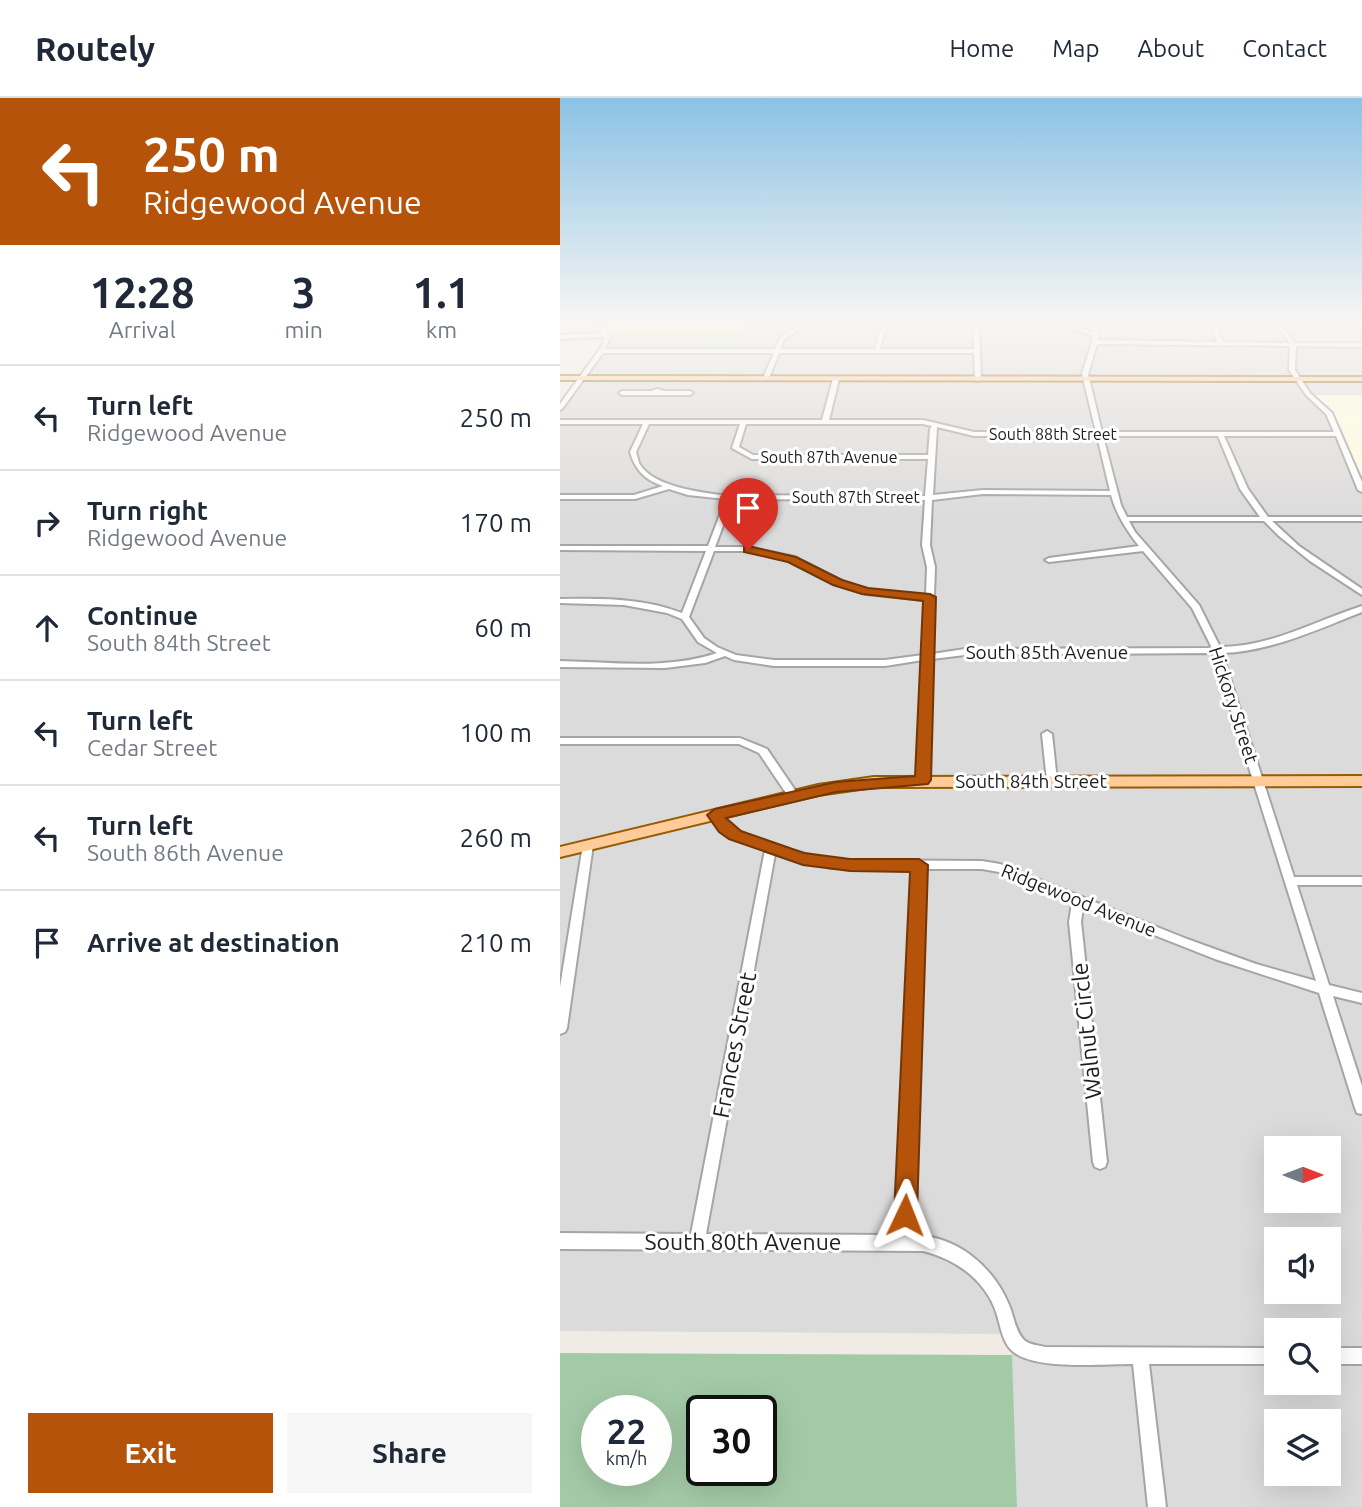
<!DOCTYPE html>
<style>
:root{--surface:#fff;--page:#f6f6f7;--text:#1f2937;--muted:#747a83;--line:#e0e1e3;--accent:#b45309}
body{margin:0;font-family:Ubuntu,sans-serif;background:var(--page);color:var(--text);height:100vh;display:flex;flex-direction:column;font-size:26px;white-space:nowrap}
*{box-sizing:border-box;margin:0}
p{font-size:23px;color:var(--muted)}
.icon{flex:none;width:38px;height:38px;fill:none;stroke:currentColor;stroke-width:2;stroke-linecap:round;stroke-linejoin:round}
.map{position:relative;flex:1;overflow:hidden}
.side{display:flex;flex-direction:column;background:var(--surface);width:560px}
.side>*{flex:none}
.top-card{background:#b45309;color:#fff;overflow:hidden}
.needle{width:46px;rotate:90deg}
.fabs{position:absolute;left:704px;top:1038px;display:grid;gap:14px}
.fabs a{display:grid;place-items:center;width:77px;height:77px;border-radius:0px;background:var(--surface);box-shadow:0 7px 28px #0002;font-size:35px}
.speed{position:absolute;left:21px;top:1297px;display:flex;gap:14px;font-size:35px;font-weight:700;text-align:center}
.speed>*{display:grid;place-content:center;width:91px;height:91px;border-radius:50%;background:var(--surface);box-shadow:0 7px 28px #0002;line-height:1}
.speed small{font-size:18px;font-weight:400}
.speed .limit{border:4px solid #111;border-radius:10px;background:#fff;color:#111}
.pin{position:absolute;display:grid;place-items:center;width:60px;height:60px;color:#fff;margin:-72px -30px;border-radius:50% 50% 50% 0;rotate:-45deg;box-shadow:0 0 7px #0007}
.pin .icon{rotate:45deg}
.me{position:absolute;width:77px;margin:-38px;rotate:2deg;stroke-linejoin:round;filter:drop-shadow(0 0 5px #0008)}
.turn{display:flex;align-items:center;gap:24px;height:147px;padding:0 28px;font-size:32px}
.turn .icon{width:91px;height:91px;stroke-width:2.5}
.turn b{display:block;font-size:49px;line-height:60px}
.eta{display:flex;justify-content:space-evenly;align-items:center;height:119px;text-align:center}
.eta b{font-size:42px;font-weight:600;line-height:49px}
.cta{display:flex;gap:14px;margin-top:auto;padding:14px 28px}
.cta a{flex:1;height:80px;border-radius:0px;background:var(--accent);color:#fff;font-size:28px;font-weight:600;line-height:80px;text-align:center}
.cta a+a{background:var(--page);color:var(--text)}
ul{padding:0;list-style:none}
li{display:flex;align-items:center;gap:21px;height:105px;padding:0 28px;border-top:2px solid var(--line)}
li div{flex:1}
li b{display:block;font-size:26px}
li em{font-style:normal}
header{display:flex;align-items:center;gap:42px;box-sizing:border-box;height:98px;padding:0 35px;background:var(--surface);border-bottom:2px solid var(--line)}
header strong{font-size:33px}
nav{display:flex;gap:38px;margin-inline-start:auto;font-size:24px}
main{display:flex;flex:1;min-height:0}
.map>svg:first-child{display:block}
.residential{fill:#dcdbdb;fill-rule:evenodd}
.education{fill:#fffddd}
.grass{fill:#ceeea6}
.cemetery{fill:#a3caa6;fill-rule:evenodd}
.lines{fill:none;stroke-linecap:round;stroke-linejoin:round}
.minor-casing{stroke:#a5a5a5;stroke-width:4}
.major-casing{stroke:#985c00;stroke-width:4}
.minor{fill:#fff;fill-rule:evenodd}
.major{fill:#fc9;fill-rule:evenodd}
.route{fill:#b45309;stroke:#753606;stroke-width:2}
.labels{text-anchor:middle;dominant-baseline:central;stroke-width:6;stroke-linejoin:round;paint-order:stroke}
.far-street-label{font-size:16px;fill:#1e1e1e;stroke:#fff}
.street-label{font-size:19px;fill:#1e1e1e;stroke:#fff}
.near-street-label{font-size:23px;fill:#1e1e1e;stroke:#fff}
</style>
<header>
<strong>Routely</strong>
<nav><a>Home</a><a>Map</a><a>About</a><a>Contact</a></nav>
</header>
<main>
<section class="side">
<div class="top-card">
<div class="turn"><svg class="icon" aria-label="left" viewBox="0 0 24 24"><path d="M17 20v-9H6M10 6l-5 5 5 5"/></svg><div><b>250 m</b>Ridgewood Avenue</div></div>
</div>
<div class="eta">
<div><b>12:28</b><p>Arrival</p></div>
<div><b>3</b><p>min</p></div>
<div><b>1.1</b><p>km</p></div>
</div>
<ul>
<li><svg class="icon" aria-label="left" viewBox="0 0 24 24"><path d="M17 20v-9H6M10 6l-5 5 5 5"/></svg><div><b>Turn left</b><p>Ridgewood Avenue</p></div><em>250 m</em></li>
<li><svg class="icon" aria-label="right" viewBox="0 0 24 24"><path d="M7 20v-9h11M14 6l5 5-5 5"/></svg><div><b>Turn right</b><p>Ridgewood Avenue</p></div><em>170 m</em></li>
<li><svg class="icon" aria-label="ahead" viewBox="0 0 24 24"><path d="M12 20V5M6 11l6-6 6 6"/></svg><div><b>Continue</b><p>South 84th Street</p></div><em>60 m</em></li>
<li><svg class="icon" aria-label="left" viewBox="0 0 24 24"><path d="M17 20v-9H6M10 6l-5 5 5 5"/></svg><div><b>Turn left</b><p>Cedar Street</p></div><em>100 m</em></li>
<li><svg class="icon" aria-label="left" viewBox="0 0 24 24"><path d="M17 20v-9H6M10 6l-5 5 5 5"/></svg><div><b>Turn left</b><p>South 86th Avenue</p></div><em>260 m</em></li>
<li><svg class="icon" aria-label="arrive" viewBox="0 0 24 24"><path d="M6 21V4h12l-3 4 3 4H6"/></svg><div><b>Arrive at destination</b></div><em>210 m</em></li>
</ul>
<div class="cta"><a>Exit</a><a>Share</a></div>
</section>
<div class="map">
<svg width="802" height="1409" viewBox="0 0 802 1409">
<rect width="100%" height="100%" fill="#f0ebe4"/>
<!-- residential -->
<g class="residential">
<polygon points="199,225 802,225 802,279 28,276 47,250 50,240 180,241 185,230"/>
<path d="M26 280 802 283V1409H457L451 1236 0 1233V312ZM716 1050H768V1102H716ZM716 1141H768V1194H716ZM716 1232H768V1284H716ZM716 1323H768V1376H716Z"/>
</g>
<!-- education -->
<polygon class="education" points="749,297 802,297 802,392 769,315"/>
<!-- grass -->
<polygon class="grass" points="0,225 199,225 185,230 180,241 50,240 43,228 0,229"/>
<!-- cemetery -->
<path class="cemetery" d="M0 1255 452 1257 457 1409H0ZM37 1312H96V1372H37ZM142 1312H201V1372H142Z"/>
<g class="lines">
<!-- minor casing -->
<g class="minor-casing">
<g id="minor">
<polygon points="242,225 248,225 224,242 220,251 315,251 318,236 328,225 333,225 324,236 320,251 414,251 413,225 419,225 421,281 418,283 415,281 414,255 219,255 209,280 206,282 203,280 214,255 43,255 2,311 0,312 0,306 42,248 44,239 0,241 0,237 42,235 39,228 42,226 45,228 50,239 45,251 215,251 220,240"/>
<path d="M497 225H506L533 234V225H539L538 242 658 244 653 234 655 225H660L659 234 664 244 730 245 715 225H720L735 245H802V249L736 248 735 272 750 295 772 315 802 384V394L798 392 776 338H664L688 391 708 419H802V423H712L739 448 802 491V497L750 463 719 438 704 423H569L575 434 639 507 660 549C711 549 755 523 802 508V514C759 531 709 554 662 555L734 779H802V787H737L769 887 802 895V905L773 898 802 988V1016L797 1015 795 1010 759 895 655 861 523 809 521 824 547 1064 545 1069 540 1071 535 1069 533 1064 509 824 512 805 439 774 422 771H364L352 1137C396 1137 433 1168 449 1207 454 1218 455 1233 464 1242 470 1247 478 1247 485 1249L716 1250V1266H589L606 1409H588L573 1266C543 1266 479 1272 455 1255 443 1247 441 1230 437 1217 427 1183 396 1161 363 1153L0 1151V1135L131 1136 205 752C179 743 166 741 150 717L151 714H159L169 727 179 734 230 752 271 762 422 763 440 766 627 841 696 866 756 883 653 555 405 557 372 561 368 683 363 686 358 683 363 562 325 568H214L174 562 165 558 145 565 105 570 0 569V563C52 564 107 572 157 555L138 544 122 521 107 515 64 507 0 505V501C42 500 83 500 122 515L146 453 0 452V448H148L166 401 128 397 109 391 75 401H0V397H74L103 388C85 382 75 372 70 354L83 326H0V322H262L273 281 276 279 279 281 269 322H363L414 334H536L522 276 532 244 533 238ZM537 246 730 248 729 272 746 297 766 316 774 334H542L528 276ZM89 326H180L172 350 192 361H368L365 398 161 397C138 394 91 388 79 365 78 361 77 358 76 354ZM186 326H363L372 328 370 331 368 357H193L179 349ZM377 329 414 338H537L550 393 423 392 373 397ZM543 338H658L680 391 700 419H567L561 407ZM423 396 551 397C556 416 567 433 579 448L489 460 485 462 489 464 583 453 632 510 652 550 405 551 372 556 375 469 370 447 372 402ZM173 401 365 402 362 447 367 469 366 497 307 492 280 482 235 459 188 449H155ZM154 453H188L229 463 274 486 306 496 366 502 363 557 325 562H214L176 557 157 549 144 540 129 519ZM215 756 271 770 353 771 337 1137 146 1136Z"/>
<polygon points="97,291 104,293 130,293 133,295 130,297 62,297 59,295 62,293 91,293"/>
<polygon points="487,633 492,636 497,683 492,686 487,683 482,636"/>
<polygon points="0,640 180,640 207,651 239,698 238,701 230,701 199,655 179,646 0,646"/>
<polygon points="28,743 32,744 33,747 7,930 5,934 0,936 0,889 23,747 24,744"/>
<rect x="768" y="1250" width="34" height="16"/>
</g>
</g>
<!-- major casing -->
<g class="major-casing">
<g id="major">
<polygon points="0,278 802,279 802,283 0,282"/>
<polygon points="802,678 802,688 314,689 258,697 0,759 0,749 258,687 314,679"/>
</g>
</g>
<!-- minor -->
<use href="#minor" class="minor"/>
<!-- major -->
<use href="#major" class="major"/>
</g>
<!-- sky -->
<linearGradient id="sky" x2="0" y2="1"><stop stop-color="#8bc2e5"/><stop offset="0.53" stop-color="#f8f6f3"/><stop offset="1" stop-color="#f8f6f3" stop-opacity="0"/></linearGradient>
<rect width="802" height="423" fill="url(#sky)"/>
<!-- route -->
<polygon class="route" points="188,448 236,459 282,482 308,490 370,496 376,499 371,682 368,686 276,694 166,720 181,733 244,755 290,761 359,761 368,767 357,1117 353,1125 345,1128 337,1125 334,1117 350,774 290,773 243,767 169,741 159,734 147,717 155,711 276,684 355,678 363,503 302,496 273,487 228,464 184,454 184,449"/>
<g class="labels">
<!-- far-street labels -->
<g class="far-street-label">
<text x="493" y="336">South 88th Street</text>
<text x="269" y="359">South 87th Avenue</text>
<text x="296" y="399">South 87th Street</text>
</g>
<!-- street labels -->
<g class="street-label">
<text x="487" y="554">South 85th Avenue</text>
<text transform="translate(674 607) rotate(72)">Hickory Street</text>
<text x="471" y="683">South 84th Street</text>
<text transform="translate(519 802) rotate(22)">Ridgewood Avenue</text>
</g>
<!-- near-street labels -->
<g class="near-street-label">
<text transform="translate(526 933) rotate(-96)">Walnut Circle</text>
<text transform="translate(174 947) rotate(-79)">Frances Street</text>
<text x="183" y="1143">South 80th Avenue</text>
</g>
</g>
</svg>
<div class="fabs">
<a><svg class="needle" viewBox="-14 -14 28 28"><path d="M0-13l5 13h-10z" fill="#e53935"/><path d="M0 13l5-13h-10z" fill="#747a83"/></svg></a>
<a><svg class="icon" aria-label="sound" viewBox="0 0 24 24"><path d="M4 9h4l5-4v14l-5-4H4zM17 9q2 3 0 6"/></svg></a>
<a><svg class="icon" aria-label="search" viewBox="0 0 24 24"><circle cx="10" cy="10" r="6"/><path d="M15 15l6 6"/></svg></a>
<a><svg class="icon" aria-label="layers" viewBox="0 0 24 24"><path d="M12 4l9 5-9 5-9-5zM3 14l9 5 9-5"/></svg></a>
</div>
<div class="speed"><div>22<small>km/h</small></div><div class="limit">30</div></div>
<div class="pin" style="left:188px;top:452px;background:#d93025"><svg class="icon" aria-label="arrive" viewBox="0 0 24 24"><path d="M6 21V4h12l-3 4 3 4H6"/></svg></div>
<svg class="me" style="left:345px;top:1117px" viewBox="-20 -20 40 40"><path d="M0-17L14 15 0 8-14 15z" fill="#b45309" stroke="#fff" stroke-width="4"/></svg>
</div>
</main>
